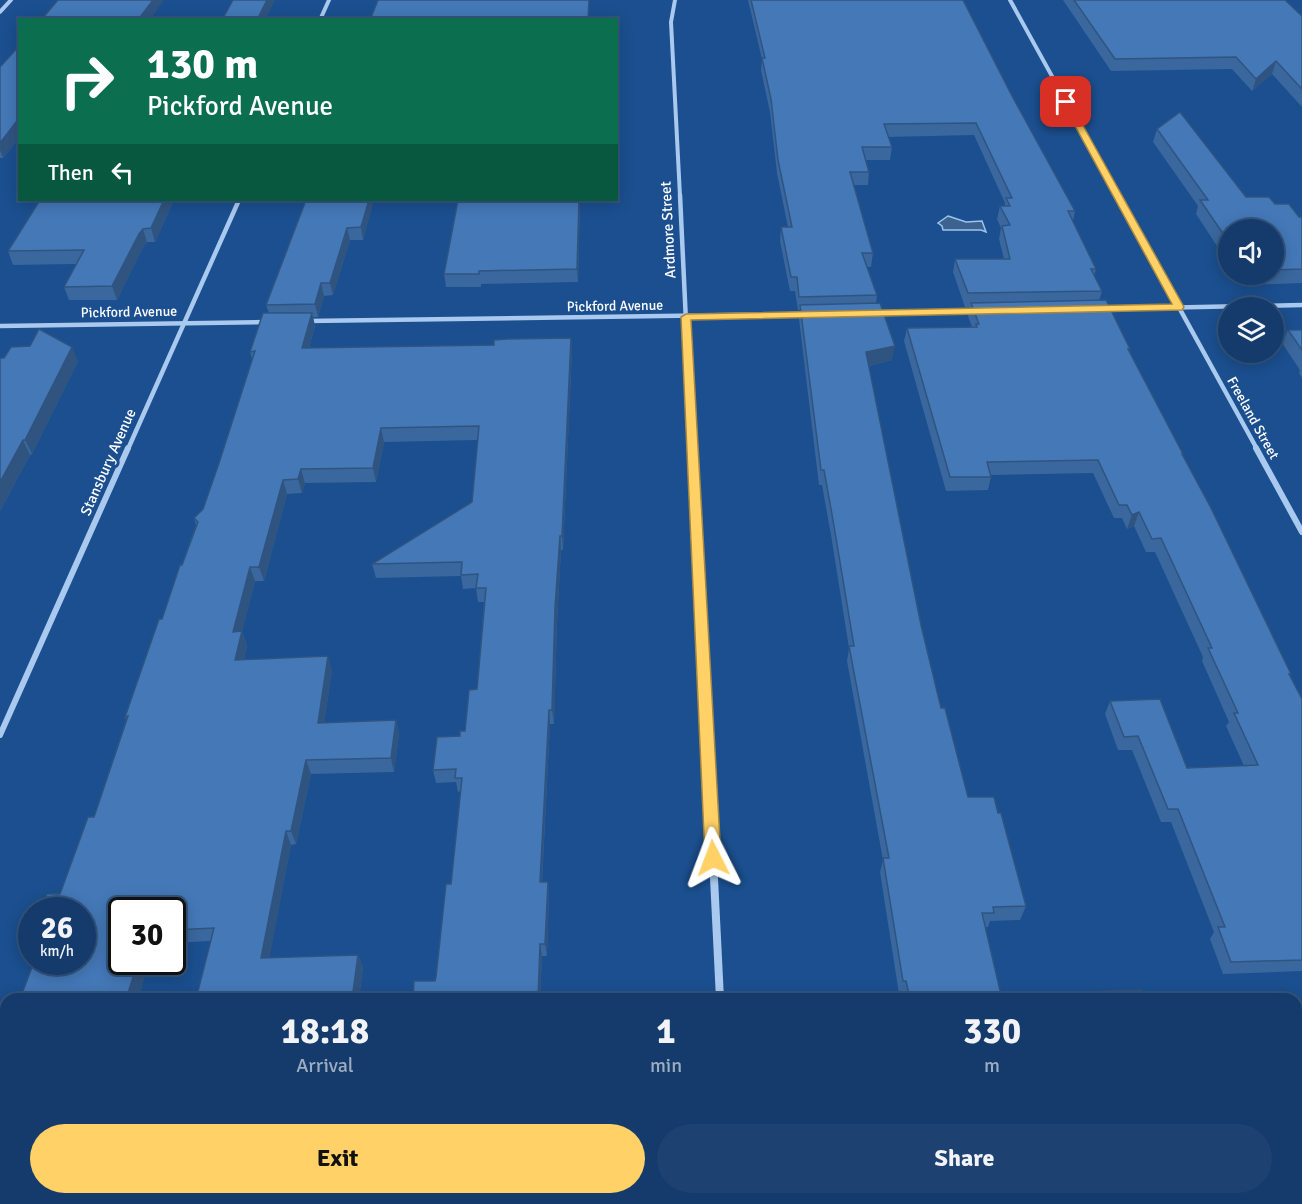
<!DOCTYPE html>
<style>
:root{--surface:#143b6b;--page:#1d4271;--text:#f1f3f6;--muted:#9dadc1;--line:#33557e;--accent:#ffd166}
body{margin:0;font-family:Signika,sans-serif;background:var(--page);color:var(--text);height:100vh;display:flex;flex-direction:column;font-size:22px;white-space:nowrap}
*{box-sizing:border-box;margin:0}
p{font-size:20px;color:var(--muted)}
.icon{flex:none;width:33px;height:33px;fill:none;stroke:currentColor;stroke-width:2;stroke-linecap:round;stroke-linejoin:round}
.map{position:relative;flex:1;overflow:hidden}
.side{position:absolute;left:0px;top:993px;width:1302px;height:212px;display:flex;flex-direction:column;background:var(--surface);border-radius:18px 18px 0 0;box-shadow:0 3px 15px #0003,0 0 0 2px var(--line)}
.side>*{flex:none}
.guide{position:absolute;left:18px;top:18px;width:600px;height:183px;border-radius:0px;box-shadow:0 3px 15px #0003,0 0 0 2px var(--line);background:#0b6e4f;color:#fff;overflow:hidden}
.controls{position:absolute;left:1218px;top:219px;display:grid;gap:12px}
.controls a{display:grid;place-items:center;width:66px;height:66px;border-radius:50%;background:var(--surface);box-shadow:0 3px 15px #0003,0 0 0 2px var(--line);font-size:30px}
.speed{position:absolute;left:18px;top:897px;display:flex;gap:12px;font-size:30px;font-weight:700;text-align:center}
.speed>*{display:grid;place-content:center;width:78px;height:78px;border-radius:50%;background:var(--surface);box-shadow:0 3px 15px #0003,0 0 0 2px var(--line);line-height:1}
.speed small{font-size:15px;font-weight:400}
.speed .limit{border:3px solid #111;border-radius:9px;background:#fff;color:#111}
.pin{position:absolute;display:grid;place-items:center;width:51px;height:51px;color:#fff;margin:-26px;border-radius:12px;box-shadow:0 3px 9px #0006}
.me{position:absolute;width:66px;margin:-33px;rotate:357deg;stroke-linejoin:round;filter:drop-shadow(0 0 4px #0008)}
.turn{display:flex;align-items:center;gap:21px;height:126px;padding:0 30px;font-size:27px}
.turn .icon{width:78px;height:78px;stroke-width:2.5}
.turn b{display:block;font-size:42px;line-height:51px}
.then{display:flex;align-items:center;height:57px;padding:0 30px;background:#0003;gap:12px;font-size:22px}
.eta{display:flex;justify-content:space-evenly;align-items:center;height:102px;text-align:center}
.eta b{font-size:36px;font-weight:800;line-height:42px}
.button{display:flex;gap:12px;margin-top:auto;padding:12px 30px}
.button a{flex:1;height:69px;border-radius:36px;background:var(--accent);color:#111;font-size:24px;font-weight:800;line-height:69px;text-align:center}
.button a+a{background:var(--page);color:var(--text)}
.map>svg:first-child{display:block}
.water{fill:#3c6290;stroke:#9cc4f0;stroke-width:1.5}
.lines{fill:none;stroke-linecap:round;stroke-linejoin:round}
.minor-far3{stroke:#a9c9ee;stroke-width:4}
.minor-far2{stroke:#a9c9ee;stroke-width:4.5}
.minor-far1{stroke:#a9c9ee;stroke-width:6}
.minor{stroke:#a9c9ee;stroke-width:8}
.wall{fill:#3a679d}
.shaded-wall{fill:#305480}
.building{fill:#4478b7;stroke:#305480;stroke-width:1.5}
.route{fill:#ffd166;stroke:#a68842;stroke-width:1.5}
.labels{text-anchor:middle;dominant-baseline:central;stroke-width:6;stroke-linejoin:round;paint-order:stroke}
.far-street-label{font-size:14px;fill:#fff;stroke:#1b4f8f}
.street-label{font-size:15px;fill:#fff;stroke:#1b4f8f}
</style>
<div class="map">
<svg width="1302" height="1204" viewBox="0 0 1302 1204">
<rect width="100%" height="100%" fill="#1b4f8f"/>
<!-- water -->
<polygon class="water" points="948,216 966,222 982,221 986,232 981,230 943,230 942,226 938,223"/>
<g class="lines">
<!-- minor-far3 -->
<g class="minor-far3">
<polyline points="675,0 671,22 680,196"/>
<polyline points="1010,0 1118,196"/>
<polyline points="0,12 11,0"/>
<polyline points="320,20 329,0"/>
</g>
<!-- minor-far2 -->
<g class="minor-far2">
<polyline points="680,195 692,449"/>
<polyline points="1117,195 1257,449"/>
<polyline points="1104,309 1302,305"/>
<polyline points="876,313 977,311"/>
<polyline points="307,321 806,314"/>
<polyline points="0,326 266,322"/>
<polyline points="128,449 239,200"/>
</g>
<!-- minor-far1 -->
<g class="minor-far1">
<polyline points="692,448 709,778"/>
<polyline points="1256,448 1302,532"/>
<polyline points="0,735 128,448"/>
</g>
<!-- minor -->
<g class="minor">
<polyline points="709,777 720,999"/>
<polyline points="730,1198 730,1204"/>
</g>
</g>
<!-- wall -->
<g class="wall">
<polygon points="748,0 963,0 1012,96 1075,211 1073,221 1096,269 1094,276 1102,291 1099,301 1130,349 1129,352 1183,456 1291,674 1290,676 1302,699 1302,971 1223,974 1210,939 1214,932 1171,822 1161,822 1132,750 1118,750 1105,714 1110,701 1187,768 1244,766 1226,726 1229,722 1202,661 1203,657 1155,552 1146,552 1134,526 1127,529 1122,518 1114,518 1093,473 991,475 991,477 988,490 946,491 904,341 907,328 972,327 968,316 970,307 965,307 953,272 955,259 1004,259 999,239 1001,228 997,219 1000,206 1005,206 1005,203 974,135 888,137 892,147 890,160 866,160 869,172 868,185 854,185 873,253 871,267 867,267 877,295 876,303 892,360 869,366 921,625 941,708 968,797 998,813 1026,906 1020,920 990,921 988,927 985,927 1002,999 903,999 902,994 899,994 880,872 883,860 847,661 849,648 831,535 822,485 819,485 799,319 800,310 798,310 795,291 790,291 780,241 781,227 788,227 777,173 770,112 761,70 762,59"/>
<polygon points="1063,0 1285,0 1302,16 1302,107 1272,74 1252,91 1232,69 1111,71"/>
<polygon points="20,45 20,137 3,158 0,158 0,67"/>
<polygon points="1157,129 1246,197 1275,204 1299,217 1302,217 1302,283 1247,285 1240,274 1274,274 1274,230 1228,230 1228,257 1223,249 1219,249 1196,214 1198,206 1153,142"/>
<polygon points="40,200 174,200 155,242 147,242 143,247 117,300 69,300 64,287 76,264 13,265 8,251"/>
<polygon points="306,200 580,200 578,282 481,284 481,287 446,287 444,274 457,203 373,203 363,240 350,240 333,295 324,296 318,317 313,317 315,326 309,348 572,351 563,550 561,550 557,622 554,724 550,724 542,882 548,882 549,895 547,956 542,956 540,999 413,999 435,981 436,977 451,884 461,791 458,792 456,782 436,783 433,770 460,736 465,731 477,689 484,602 478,602 476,588 463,589 461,576 376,578 372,564 472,502 478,440 384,442 376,482 305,483 302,493 287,494 264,581 255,581 242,631 247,645 244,659 332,670 324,723 396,720 399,734 394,772 311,774 296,844 291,845 269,958 358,955 363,967 359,999 210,941 172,943 172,910 122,910 122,962 149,962 138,999 60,894 94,817 126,720 125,717 162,619 196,525 194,518 203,509 219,463 252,359 250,352 269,313 266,305"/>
<polygon points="1288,330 1302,330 1302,378 1299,373 1300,371 1298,367 1282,343"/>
<polygon points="30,346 78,361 32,454 30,455 0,511 0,358 4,358"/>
<polygon points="1085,992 1144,999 1081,999"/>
<polygon points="1296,1131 1302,1131 1302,1199 1290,1199 1296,1198"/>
<polygon points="928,1198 1044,1198 1046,1204 929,1204"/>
</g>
<!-- shaded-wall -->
<g class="shaded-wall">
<polygon points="153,0 164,0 150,20 138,20"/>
<polygon points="267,0 275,0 265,20 257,20"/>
<polygon points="1276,61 1272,74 1252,91 1256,79"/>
<polygon points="20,117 20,137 3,158 0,150 0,143"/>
<polygon points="164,200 174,200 155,242 151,228"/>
<polygon points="369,200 373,200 373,203 363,240 361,227"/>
<polygon points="579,200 580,200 578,282 577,269"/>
<polygon points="347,228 350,240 333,295 330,283"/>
<polygon points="143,229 147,242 143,247 117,300 112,286 139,234"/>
<polygon points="321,283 324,296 318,317 315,304"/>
<polygon points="312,313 315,326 305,362 302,348"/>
<polygon points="571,338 572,351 563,550 562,536"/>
<polygon points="895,346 892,360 864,367 866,352"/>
<polygon points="72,347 78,361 32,454 25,440"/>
<polygon points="381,428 384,442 376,482 373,468"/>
<polygon points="23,440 30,455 0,511 0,482"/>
<polygon points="301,469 305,483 302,493 298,479"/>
<polygon points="283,480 287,494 264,581 259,567"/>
<polygon points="1139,512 1134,526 1127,529 1132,515"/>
<polygon points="560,536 561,550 557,622 554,724 552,710 555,608"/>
<polygon points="250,567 255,581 239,643 242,631 247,645 240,674 235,660 233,632"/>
<polygon points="328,656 332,670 322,737 318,723"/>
<polygon points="549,710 550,724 541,895 540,882"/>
<polygon points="396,720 399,734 394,772 391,758"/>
<polygon points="306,760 311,774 296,844 291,831"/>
<polygon points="286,831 291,845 267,971 261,958"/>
<polygon points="548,882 549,895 547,956 545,944"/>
<polygon points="540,944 542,956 540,999 538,999"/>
<polygon points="358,955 363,967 359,999 352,999"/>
<polygon points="138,962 149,962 138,999 126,999"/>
<polygon points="30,1198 44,1198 42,1204 28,1204"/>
<rect x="527" y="1198" width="3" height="6"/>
</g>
<!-- building -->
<g class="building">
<polygon points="58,0 153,0 138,20 41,20"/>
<polygon points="233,0 267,0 257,20 222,20"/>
<polygon points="378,0 589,0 588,20 370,20"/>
<polygon points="751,0 963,0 1012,96 1075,211 1068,211 1096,269 1091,269 1102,291 968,293 955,259 1010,259 1002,226 1010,225 1000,206 1010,206 1006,198 1012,198 976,123 884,124 892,147 862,147 869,172 850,172 873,253 862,253 877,295 799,297 797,277 791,277 781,227 792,227 778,160 771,99 762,58 765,58"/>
<polygon points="1074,0 1285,0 1302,16 1302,89 1276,61 1256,79 1236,57 1115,59"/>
<polygon points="20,45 20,117 0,143 0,67"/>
<polygon points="1180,112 1246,197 1269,197 1275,204 1289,204 1299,217 1302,217 1302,269 1274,270 1274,230 1228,230 1228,236 1224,235 1200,200 1208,200 1157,129"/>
<polygon points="40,200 164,200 151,228 143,229 139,234 112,286 64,287 84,250 8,251"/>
<polygon points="306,200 369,200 361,227 347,228 330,283 321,283 315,304 266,305"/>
<polygon points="458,200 579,200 577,269 479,271 479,274 444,274"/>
<polygon points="1106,300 1130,349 1128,349 1183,454 1182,454 1211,508 1291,674 1289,674 1302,699 1302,960 1231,962 1218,927 1225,927 1178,809 1168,809 1138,736 1124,737 1110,701 1160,699 1187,768 1258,765 1234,713 1238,713 1208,648 1212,648 1161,538 1152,539 1139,512 1132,515 1127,505 1119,505 1098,460 987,462 991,477 950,477 907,328 977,327 976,324 979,324 971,303"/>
<polygon points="880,303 895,346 866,352 921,625 941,708 945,708 968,797 994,797 998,813 1001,813 1026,906 993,907 994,913 982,913 1002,999 910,999 906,981 903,981 883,858 889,858 849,646 854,646 833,520 824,470 821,470 800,305"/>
<polygon points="263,313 312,313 302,348 494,345 494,340 507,339 571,338 562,536 560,536 555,608 552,710 549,710 540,882 548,882 545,944 540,944 538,999 413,999 414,981 435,981 436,977 446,884 451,884 462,778 455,778 456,769 433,770 437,737 460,736 460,731 465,731 469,690 477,689 486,588 476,588 478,574 461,575 462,562 372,564 472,502 479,426 381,428 373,468 301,469 298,479 283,480 259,567 250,567 233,632 242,631 235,660 328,656 318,723 396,720 391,758 306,760 291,831 286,831 261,958 358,955 352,999 196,999 214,928 172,930 172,910 122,910 122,962 138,962 126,999 20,999 34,962 82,962 82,910 41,910 47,894 60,894 88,817 94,817 128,716 125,717 159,619 162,619 180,565 182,565 198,522 194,518 203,509 219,463 255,351 250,352"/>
<polygon points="39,329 72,347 25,440 23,440 0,482 0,358 4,358 11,347 30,346"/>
<polygon points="1288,330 1302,330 1302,350"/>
<polygon points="1141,990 1144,999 1087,999 1085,992"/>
<polygon points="6,1068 6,1198 30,1198 28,1204 0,1204 0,1084"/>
<polygon points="1296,1131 1302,1131 1302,1189 1301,1189 1296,1178"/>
<rect x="386" y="1198" width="141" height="6"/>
<polygon points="935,1198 1044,1198 1046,1204 941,1204 936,1203"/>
</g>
<!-- route -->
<polygon class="route" points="1066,100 1070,102 1184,307 1182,310 691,320 721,858 719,863 713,865 707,863 705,858 681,317 686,314 1172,304 1062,102"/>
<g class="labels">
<!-- far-street labels -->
<g class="far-street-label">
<text transform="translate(615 306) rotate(-1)">Pickford Avenue</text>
<text transform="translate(129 312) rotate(-1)">Pickford Avenue</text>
<text transform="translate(1253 418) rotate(61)">Freeland Street</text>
</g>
<!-- street labels -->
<g class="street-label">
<text transform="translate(668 230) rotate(-93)">Ardmore Street</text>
<text transform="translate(108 462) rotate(-66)">Stansbury Avenue</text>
</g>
</g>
</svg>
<div class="controls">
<a><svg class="icon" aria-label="sound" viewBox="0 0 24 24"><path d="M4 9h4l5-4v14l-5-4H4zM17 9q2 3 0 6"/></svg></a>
<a><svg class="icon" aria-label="layers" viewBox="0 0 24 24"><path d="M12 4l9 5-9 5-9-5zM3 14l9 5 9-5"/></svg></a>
</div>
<div class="speed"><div>26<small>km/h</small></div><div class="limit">30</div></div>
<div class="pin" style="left:1066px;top:102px;background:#d93025"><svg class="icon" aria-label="arrive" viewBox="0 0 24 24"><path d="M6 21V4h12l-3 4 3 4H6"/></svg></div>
<svg class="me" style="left:713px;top:858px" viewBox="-20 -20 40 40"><path d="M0-17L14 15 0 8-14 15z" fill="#ffd166" stroke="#fff" stroke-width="4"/></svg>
<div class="guide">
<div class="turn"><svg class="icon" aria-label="right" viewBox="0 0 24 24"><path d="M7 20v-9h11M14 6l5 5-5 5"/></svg><div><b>130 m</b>Pickford Avenue</div></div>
<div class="then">Then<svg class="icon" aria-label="left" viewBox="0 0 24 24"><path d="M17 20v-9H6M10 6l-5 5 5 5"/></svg></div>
</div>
<section class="side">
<div class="eta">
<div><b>18:18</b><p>Arrival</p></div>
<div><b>1</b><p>min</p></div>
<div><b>330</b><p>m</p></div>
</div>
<div class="button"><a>Exit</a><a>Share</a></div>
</section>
</div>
